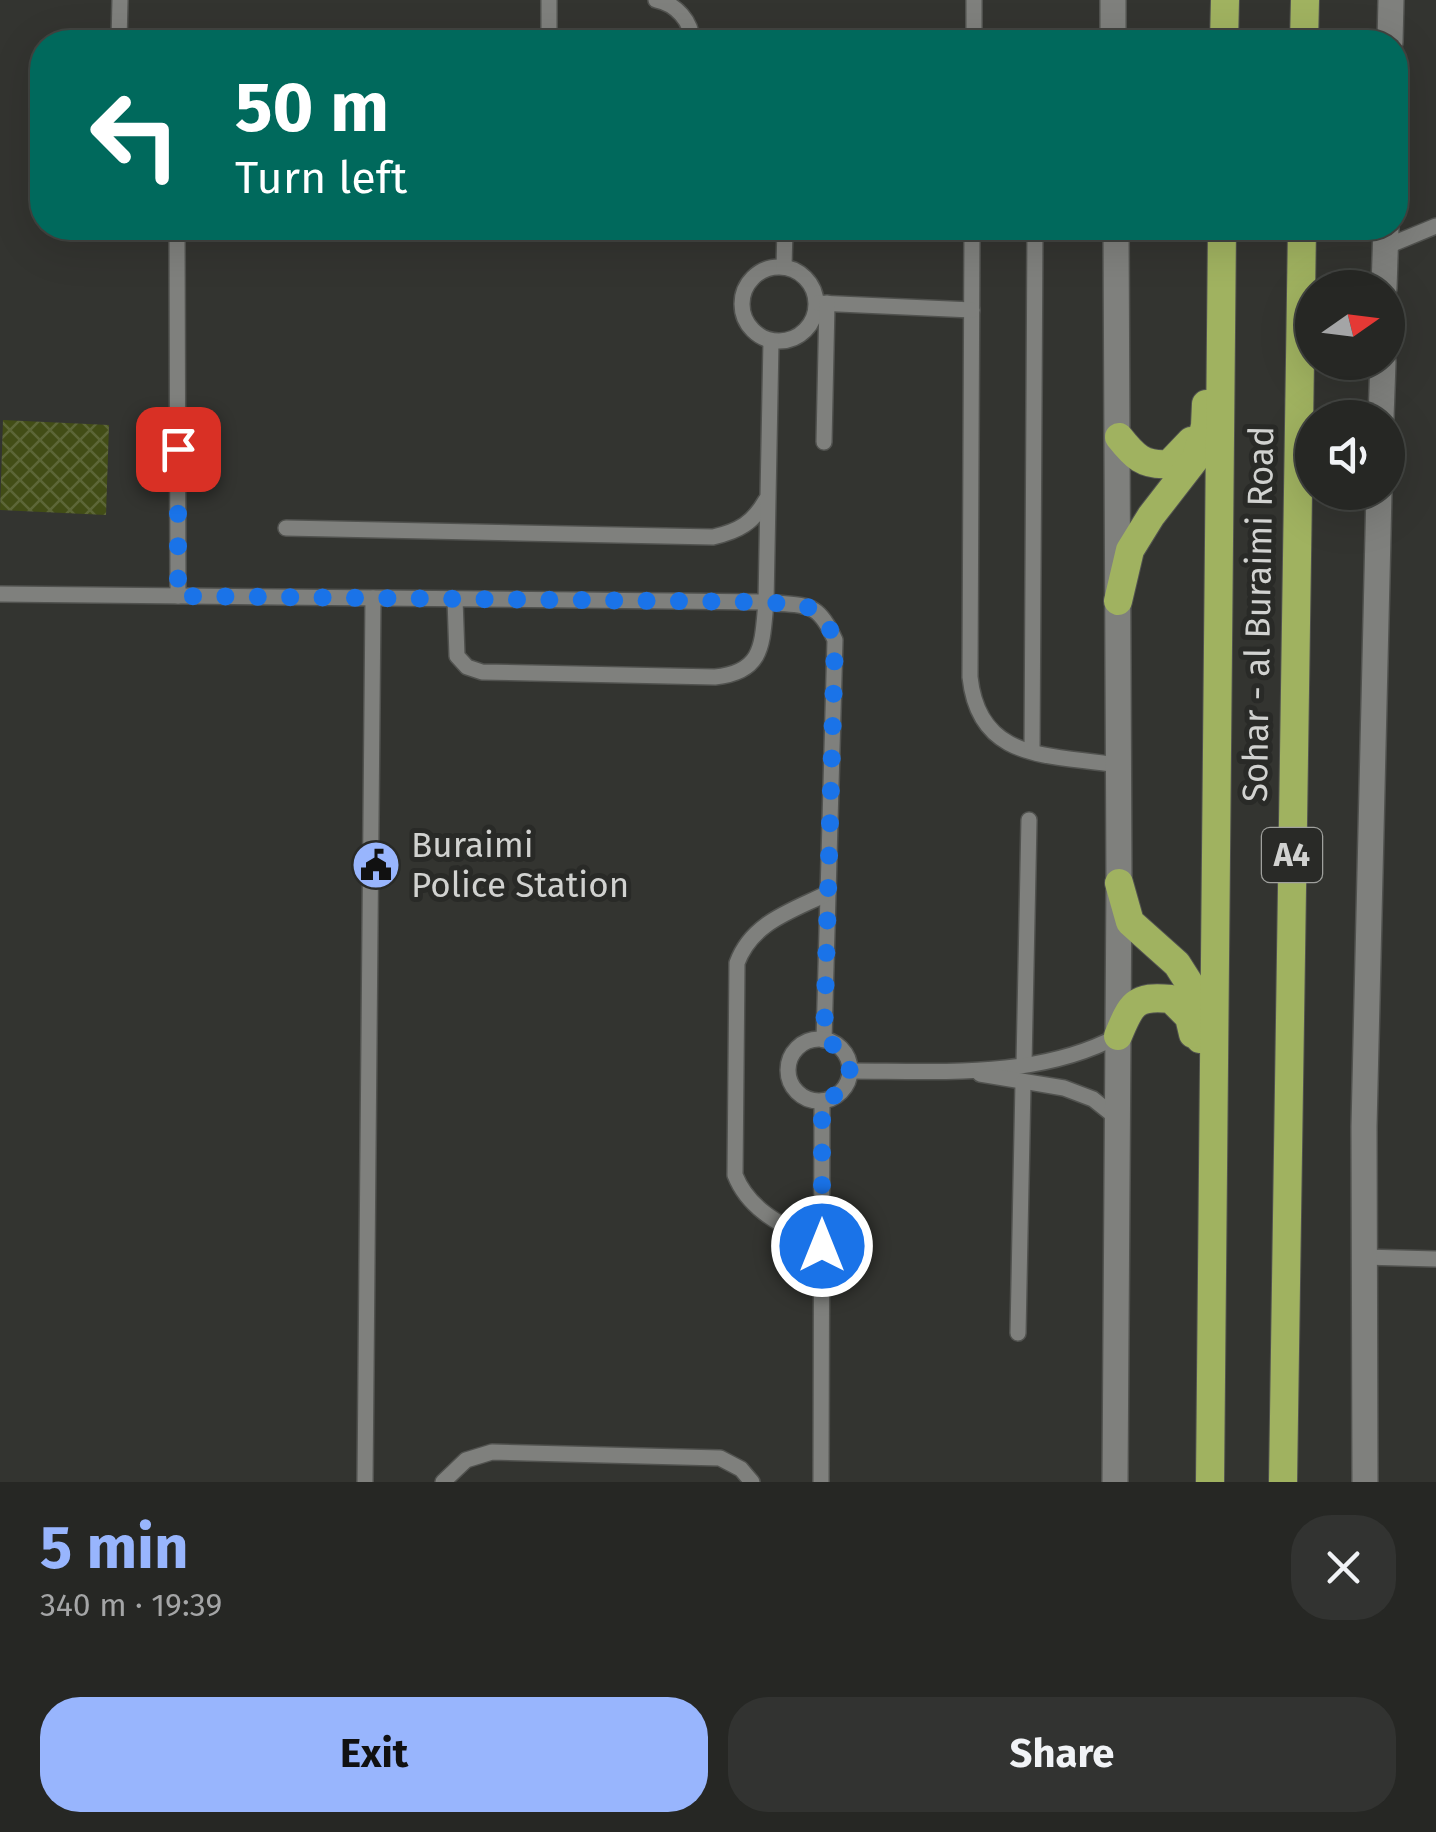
<!DOCTYPE html>
<meta charset="utf-8">
<style>
:root{--surface:#262724;--page:#323331;--text:#f1f3f6;--muted:#a4a5a6;--line:#424441;--accent:#98b5fd}
body{margin:0;font-family:"Fira Sans",sans-serif;background:var(--page);color:var(--text);height:100vh;display:flex;flex-direction:column;font-size:38px;white-space:nowrap}
*{box-sizing:border-box;margin:0}
p{font-size:32px;color:var(--muted)}
.icon{flex:none;width:55px;height:55px;fill:none;stroke:currentColor;stroke-width:2;stroke-linecap:round;stroke-linejoin:round}
.map{position:relative;height:1482px;overflow:hidden}
.panel{display:flex;flex-direction:column;background:var(--surface);flex:1}
.panel>*{flex:none}
.top-card{position:absolute;left:30px;top:30px;width:1378px;height:210px;border-radius:40px;box-shadow:0 10px 40px #0002,0 0 0 2px var(--line);background:#00695c;color:#fff;overflow:hidden}
.needle{width:65px;rotate:76deg}
.controls{position:absolute;left:1295px;top:270px;display:grid;gap:20px}
.controls a{display:grid;place-items:center;width:110px;height:110px;border-radius:50%;background:var(--surface);box-shadow:0 10px 40px #0002,0 0 0 2px var(--line);font-size:50px}
.pin{position:absolute;display:grid;place-items:center;width:85px;height:85px;color:#fff;margin:-42px;border-radius:20px;box-shadow:0 5px 15px #0006}
.me{position:absolute;width:110px;margin:-55px;rotate:0deg;stroke-linejoin:round;filter:drop-shadow(0 0 8px #0008)}
.turn{display:flex;align-items:center;gap:35px;height:210px;padding:0 40px;font-size:45px}
.turn .icon{width:130px;height:130px;stroke-width:2.5}
.turn b{display:block;font-size:70px;line-height:85px}
.round{display:grid;place-items:center;flex:none;width:105px;height:105px;border-radius:40px;background:var(--page)}
.head{display:flex;align-items:center;justify-content:space-between;height:170px;padding:0 40px}
h1{font-size:60px;font-weight:700;line-height:75px;color:var(--accent)}
.primary-button{display:flex;gap:20px;margin-top:auto;padding:20px 40px}
.primary-button a{flex:1;height:115px;border-radius:40px;background:var(--accent);color:#111;font-size:40px;font-weight:700;line-height:115px;text-align:center}
.primary-button a+a{background:var(--page);color:var(--text)}
.map>svg:first-child{display:block}
.building{fill:url(#building-cross-hatch)}
.lines{fill:none;stroke-linecap:round;stroke-linejoin:round}
.service-casing{stroke:#51524f;stroke-width:18}
.tertiary-casing{stroke:#51524f;stroke-width:28}
.trunk-casing{stroke:#51524f;stroke-width:30}
.service{stroke:#7f807d;stroke-width:15}
.tertiary{stroke:#7f807d;stroke-width:25}
.trunk{stroke:#a0b260;stroke-width:28}
.route{stroke:#1a73e8;stroke-width:18;stroke-dasharray:0 32.4}
.labels{text-anchor:middle;dominant-baseline:central;stroke-width:10;stroke-linejoin:round;paint-order:stroke}
.shield{fill:#292a27;stroke:#9fa09d;stroke-width:2.5}
.shield-label{font-size:32px;font-weight:bold;fill:#d1d2d0}
.street-label{font-size:35px;fill:#d1d2d0;stroke:#292a27}
.poi-label{font-size:35px;fill:#d1d2d0;stroke:#292a27;text-anchor:start}
</style>
<div class="map">
<svg width="1436" height="1482" viewBox="0 0 1436 1482">
<defs>
<pattern id="building-cross-hatch" width="8" height="8" patternUnits="userSpaceOnUse" patternTransform="scale(2.5)"><rect width="8" height="8" fill="#424d16"/><path d="M0 0l8 8M0 8l8-8" fill="none" stroke="#5c6637"/></pattern>
</defs>
<rect width="100%" height="100%" fill="#333430"/>
<!-- building -->
<polygon class="building" points="3,420 109,425 106,515 0,510"/>
<g class="lines">
<!-- service casing -->
<g class="service-casing">
<g id="service">
<polyline points="549,0 549,42"/>
<path d="M656 0C676 4 692 21 692 42"/>
<polyline points="119,42 120,0"/>
<polyline points="974,42 974,0"/>
<polyline points="177,228 178,596"/>
<path d="M972 228 970 677C979 762 1049 754 1116 765"/>
<polyline points="1385,247 1436,226"/>
<circle cx="779" cy="304" r="37"/>
<polyline points="784,267 785,228"/>
<polyline points="817,303 972,310"/>
<polyline points="824,442 827,303"/>
<path d="M286 528 713 537C739 531 753 523 766 500"/>
<path d="M0 594 766 602C806 607 817 599 835 640L824 1040"/>
<path d="M455 599 457 656 467 667 482 672 715 677C764 672 762 644 766 602L771 341"/>
<polyline points="1032,751 1035,228"/>
<circle cx="819" cy="1070" r="31"/>
<polyline points="1024,1064 1029,820"/>
<path d="M850 1071C939 1071 1038 1079 1118 1036"/>
<polyline points="980,1074 1064,1088 1093,1099 1118,1119"/>
<path d="M821 1246C787 1227 750 1213 735 1175L737 963C752 922 792 911 828 893"/>
<polyline points="1364,1257 1436,1259"/>
<polyline points="1018,1333 1023,1083"/>
<polyline points="365,1482 373,598"/>
<polyline points="443,1482 466,1460 492,1452 720,1458 741,1469 752,1482"/>
<polyline points="821,1482 822,1101"/>
</g>
</g>
<!-- tertiary casing -->
<g class="tertiary-casing">
<g id="tertiary">
<polyline points="1113,0 1113,42"/>
<polyline points="1390,42 1391,0"/>
<polyline points="1384,288 1386,228"/>
<polyline points="1381,418 1383,362"/>
<polyline points="1115,1482 1119,883 1116,228"/>
<polyline points="1365,1482 1364,1127 1379,492"/>
</g>
</g>
<!-- trunk casing -->
<g class="trunk-casing">
<g id="trunk">
<polyline points="1224,42 1225,0"/>
<polyline points="1304,42 1305,0"/>
<path d="M1119 437C1134 456 1143 466 1169 464L1191 441"/>
<polyline points="1118,601 1130,550 1151,516 1196,458 1205,426 1206,404"/>
<polyline points="1119,883 1130,922 1177,964 1191,986 1201,1025 1200,1039"/>
<path d="M1118 1036C1131 1004 1135 995 1171 999L1189 1017 1193 1034"/>
<polyline points="1210,1482 1222,228"/>
<polyline points="1283,1482 1302,228"/>
</g>
</g>
<!-- service -->
<use href="#service" class="service"/>
<!-- tertiary -->
<use href="#tertiary" class="tertiary"/>
<!-- trunk -->
<use href="#trunk" class="trunk"/>
</g>
<g class="lines">
<!-- route -->
<path class="route" d="M178 449V596L766 602C806 607 817 599 835 640L824 1040 843 1050 850 1071 842 1092 822 1101V1246"/>
</g>
<!-- icons -->
<defs>
<g id="civic-disc" transform="scale(2.5)"><circle r="9.5" fill="#98b5fd" stroke="#292a27"/><path d="M-.6-6.5H3V-4.5H.6V-3L4-1V1h2V6H-6V1h2V-1L-.6-3ZM-1.2 2.5V6h2.4V2.5Z" fill="#111"/></g>
</defs>
<g fill-rule="evenodd">
<use href="#civic-disc" x="376" y="865"/>
</g>
<g class="labels">
<!-- shield labels -->
<rect class="shield" x="1262" y="828" width="60" height="54" rx="8"/>
<g class="shield-label">
<text x="1292" y="855">A4</text>
</g>
<!-- street labels -->
<g class="street-label">
<text transform="translate(1258 614) rotate(-89)">Sohar - al Buraimi Road</text>
</g>
<!-- poi labels -->
<g class="poi-label">
<text x="411" y="845">Buraimi<tspan x="411" dy="40">Police Station</tspan></text>
</g>
</g>
</svg>
<div class="controls">
<a><svg class="needle" viewBox="-14 -14 28 28"><path d="M0-13l5 13h-10z" fill="#e53935"/><path d="M0 13l5-13h-10z" fill="#a4a5a6"/></svg></a>
<a><svg class="icon" aria-label="sound" viewBox="0 0 24 24"><path d="M4 9h4l5-4v14l-5-4H4zM17 9q2 3 0 6"/></svg></a>
</div>
<div class="pin" style="left:178px;top:449px;background:#d93025"><svg class="icon" aria-label="arrive" viewBox="0 0 24 24"><path d="M6 21V4h12l-3 4 3 4H6"/></svg></div>
<svg class="me" style="left:822px;top:1246px" viewBox="-20 -20 40 40"><circle r="17" fill="#1a73e8" stroke="#fff" stroke-width="3"/><path d="M0-11L8 9 0 5-8 9z" fill="#fff"/></svg>
<div class="top-card">
<div class="turn"><svg class="icon" aria-label="left" viewBox="0 0 24 24"><path d="M17 20v-9H6M10 6l-5 5 5 5"/></svg><div><b>50 m</b>Turn left</div></div>
</div>
</div>
<section class="panel">
<div class="head"><div><h1>5 min</h1><p>340 m · 19:39</p></div><a class="round"><svg class="icon" aria-label="close" viewBox="0 0 24 24"><path d="M6 6l12 12M18 6L6 18"/></svg></a></div>
<div class="primary-button"><a>Exit</a><a>Share</a></div>
</section>
